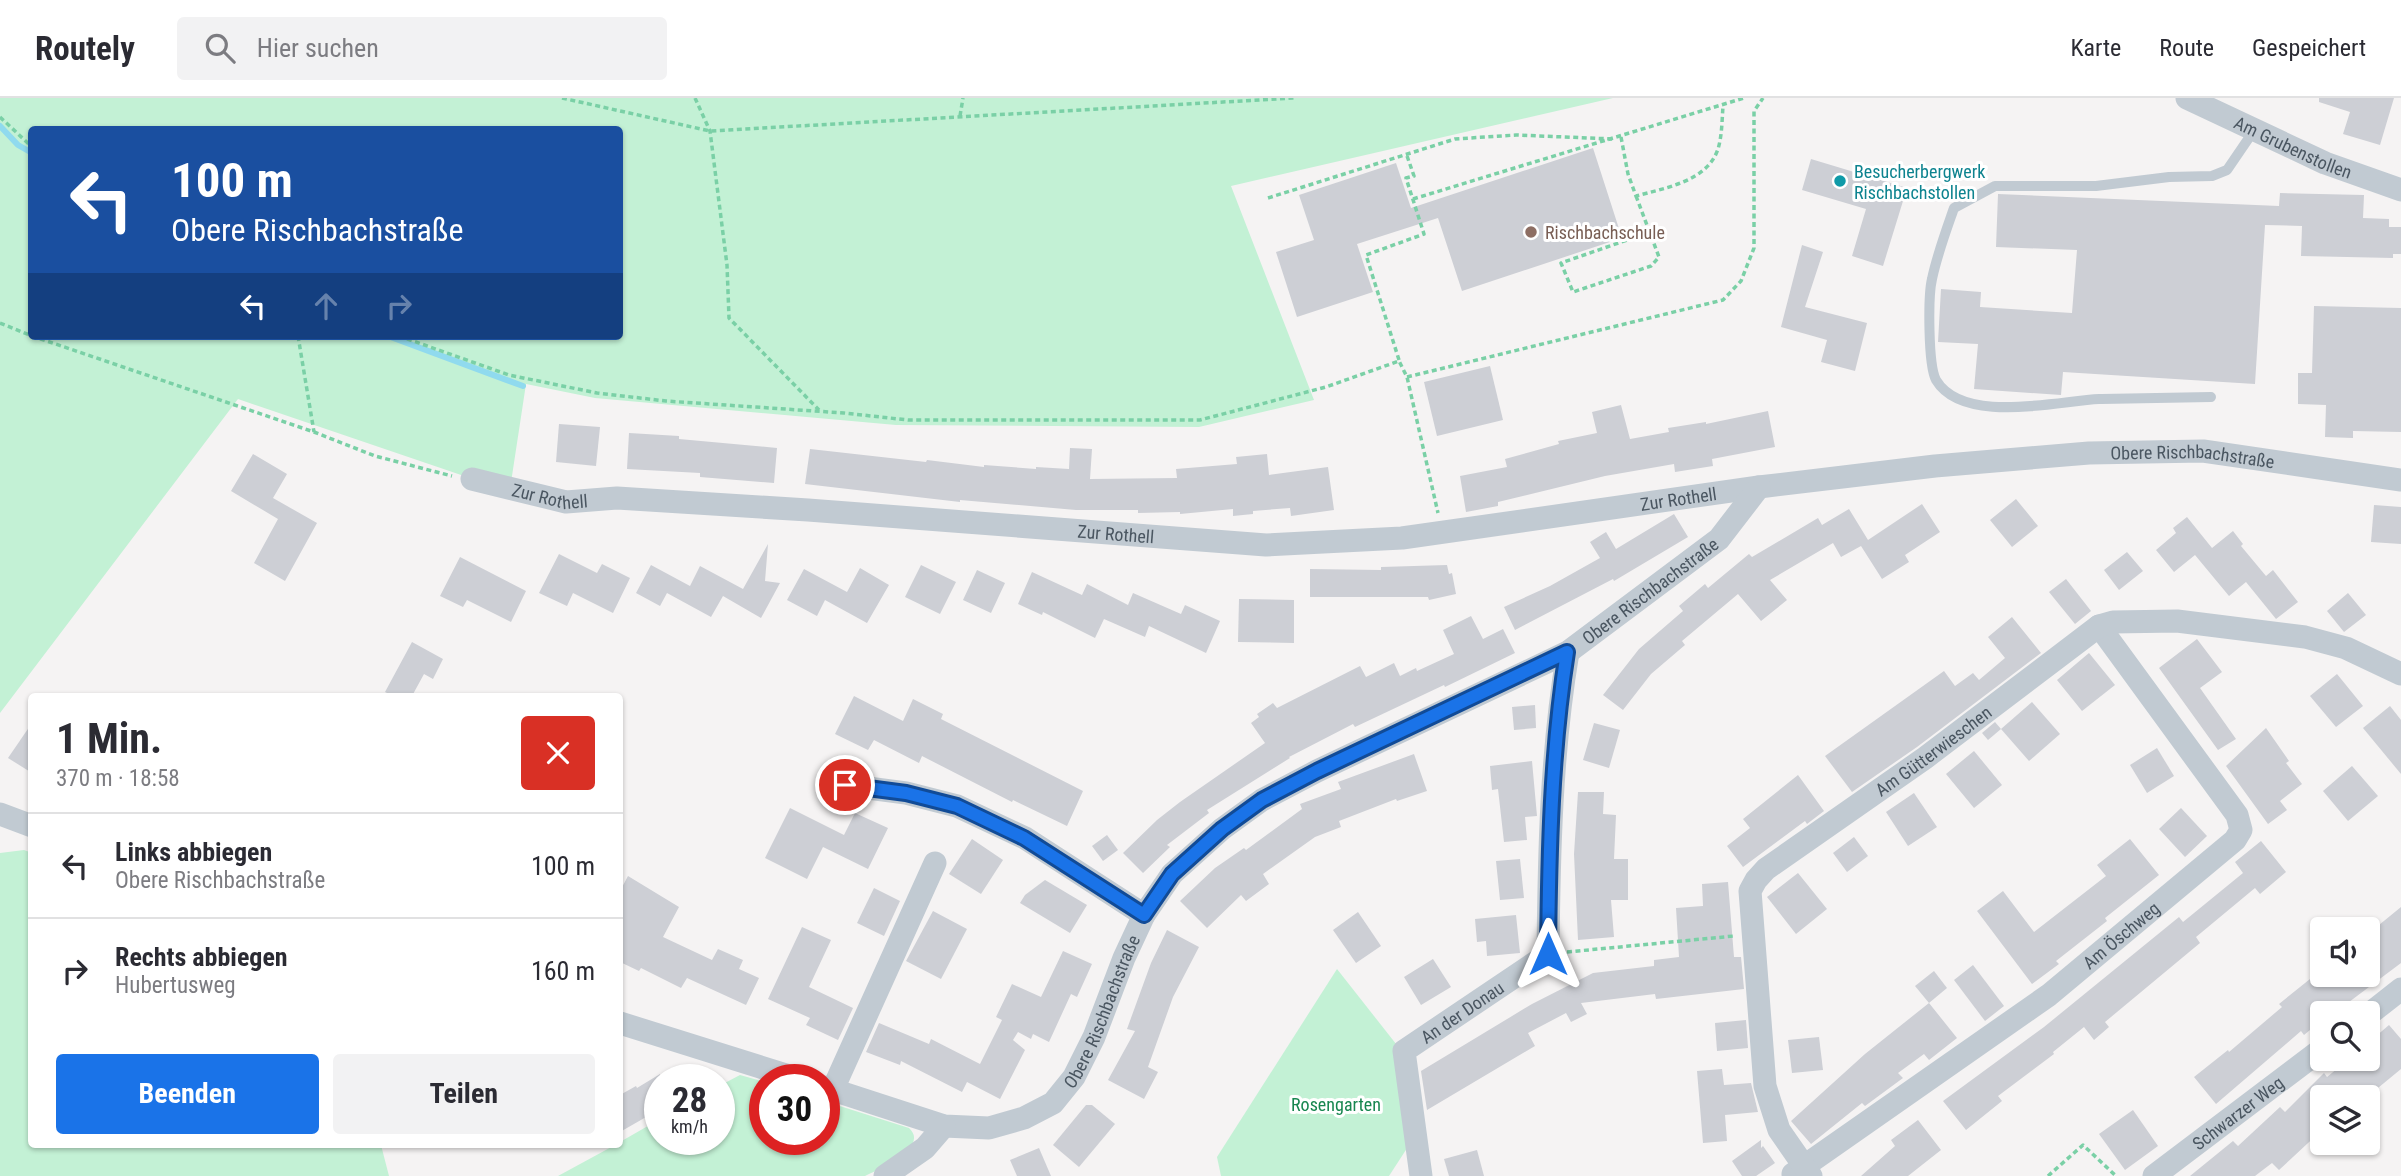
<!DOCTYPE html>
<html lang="de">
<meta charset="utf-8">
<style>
:root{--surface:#fff;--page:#f2f2f3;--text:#2b2b33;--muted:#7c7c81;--line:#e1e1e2;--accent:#1a73e8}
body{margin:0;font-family:"Roboto Condensed",sans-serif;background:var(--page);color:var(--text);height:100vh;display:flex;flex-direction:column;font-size:26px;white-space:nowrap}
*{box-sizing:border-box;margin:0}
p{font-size:23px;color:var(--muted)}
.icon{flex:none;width:38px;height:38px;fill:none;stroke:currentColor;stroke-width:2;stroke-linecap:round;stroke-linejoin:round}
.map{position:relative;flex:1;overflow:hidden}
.panel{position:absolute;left:28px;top:595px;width:595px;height:455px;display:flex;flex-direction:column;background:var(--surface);border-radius:7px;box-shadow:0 2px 5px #0004}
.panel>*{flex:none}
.top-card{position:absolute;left:28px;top:28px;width:595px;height:214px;border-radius:7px;box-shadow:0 2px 5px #0004;background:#1a4fa0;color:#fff;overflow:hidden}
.fabs{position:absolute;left:2310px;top:819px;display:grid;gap:14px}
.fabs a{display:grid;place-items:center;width:70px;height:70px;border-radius:7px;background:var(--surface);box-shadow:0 2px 5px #0004;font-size:35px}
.speed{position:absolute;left:644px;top:966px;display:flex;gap:14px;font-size:35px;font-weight:700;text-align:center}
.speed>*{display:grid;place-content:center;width:91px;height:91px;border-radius:50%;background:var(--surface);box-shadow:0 2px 5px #0004;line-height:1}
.speed small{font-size:18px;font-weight:400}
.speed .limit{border:10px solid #d22;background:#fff;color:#111}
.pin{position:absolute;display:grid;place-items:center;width:60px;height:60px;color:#fff;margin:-30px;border:4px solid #fff;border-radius:50%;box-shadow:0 2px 7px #0007}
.me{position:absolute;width:77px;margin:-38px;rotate:0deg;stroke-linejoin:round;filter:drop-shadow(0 0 5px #0008)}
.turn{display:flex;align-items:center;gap:24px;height:147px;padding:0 28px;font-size:32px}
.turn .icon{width:91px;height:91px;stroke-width:2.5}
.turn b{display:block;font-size:49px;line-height:60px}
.lanes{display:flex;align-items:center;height:66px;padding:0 28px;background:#0003;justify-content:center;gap:35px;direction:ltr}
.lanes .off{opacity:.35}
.round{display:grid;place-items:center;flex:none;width:74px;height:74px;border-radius:7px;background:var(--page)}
.summary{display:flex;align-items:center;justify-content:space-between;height:119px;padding:0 28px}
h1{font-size:42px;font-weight:700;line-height:52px}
.primary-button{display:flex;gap:14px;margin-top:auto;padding:14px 28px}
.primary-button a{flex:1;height:80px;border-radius:7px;background:var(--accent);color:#fff;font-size:28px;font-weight:700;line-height:80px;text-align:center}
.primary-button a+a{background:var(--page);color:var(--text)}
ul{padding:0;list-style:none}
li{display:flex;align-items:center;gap:21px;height:105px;padding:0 28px;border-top:2px solid var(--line)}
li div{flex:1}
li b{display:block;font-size:26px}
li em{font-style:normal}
header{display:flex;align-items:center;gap:42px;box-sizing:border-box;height:98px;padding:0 35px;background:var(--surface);border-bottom:2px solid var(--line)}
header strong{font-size:33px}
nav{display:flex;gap:38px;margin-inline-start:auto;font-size:24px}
.search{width:490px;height:63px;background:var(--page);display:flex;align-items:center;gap:18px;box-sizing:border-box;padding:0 24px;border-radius:7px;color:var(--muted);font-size:26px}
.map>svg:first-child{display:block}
.green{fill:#c3f1d5;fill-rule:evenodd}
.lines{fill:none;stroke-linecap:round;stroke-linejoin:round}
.stream{stroke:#90daee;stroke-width:6}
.building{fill:#cdcfd5}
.path{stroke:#7ad0a6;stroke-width:3.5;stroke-dasharray:5 3.5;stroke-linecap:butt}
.service{stroke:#c1cad2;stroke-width:10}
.minor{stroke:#c1cad2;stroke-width:23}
.route-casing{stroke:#114b97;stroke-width:18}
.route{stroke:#1a73e8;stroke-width:12}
.culture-dot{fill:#0f9aa8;stroke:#fff;stroke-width:2.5}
.education-dot{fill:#8d6e63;stroke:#fff;stroke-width:2.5}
.labels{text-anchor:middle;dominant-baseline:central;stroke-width:6;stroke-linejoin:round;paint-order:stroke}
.street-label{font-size:18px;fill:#4a5661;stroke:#fff}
.culture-label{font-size:18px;fill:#0d838f;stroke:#fff;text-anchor:start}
.education-label{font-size:18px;fill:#785e54;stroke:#fff;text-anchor:start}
.park-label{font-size:18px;fill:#17864f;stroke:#fff}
</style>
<header>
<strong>Routely</strong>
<div class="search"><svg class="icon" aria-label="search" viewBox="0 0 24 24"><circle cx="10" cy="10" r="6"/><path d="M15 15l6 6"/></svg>Hier suchen</div>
<nav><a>Karte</a><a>Route</a><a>Gespeichert</a></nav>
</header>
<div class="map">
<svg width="2401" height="1078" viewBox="0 0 2401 1078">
<rect width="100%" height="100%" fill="#f5f3f3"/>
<!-- green -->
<g class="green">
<path d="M0 0H1613L1231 88 1314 302 1199 329 896 327 595 300 526 286 510 391 467 379 238 301 0 615ZM32 32H620V238H32Z"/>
<polygon points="24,752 32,755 32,1046 381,1047 389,1078 0,1078 0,755"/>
<polygon points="1337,871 1400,951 1413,1041 1389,1078 1221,1078 1217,1059"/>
<path d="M740 977 765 984V1041H824V1003L909 1030C930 1049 880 1071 865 1078H558L615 1047 620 1046V1044L660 1021V1041H719V988Z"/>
</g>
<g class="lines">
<!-- stream -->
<g class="stream">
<polyline points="0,28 18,47 32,55"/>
<polyline points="388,238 523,288"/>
</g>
</g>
<!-- building -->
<g class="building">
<polygon points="2319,0 2394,0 2380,47 2343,36 2350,14 2319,4"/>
<polygon points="1593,50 1622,140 1462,193 1438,120 1357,146 1373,194 1297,219 1276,154 1314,142 1299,97 1396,65 1411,110"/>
<polygon points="1811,61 1907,90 1883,168 1852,158 1866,111 1802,92"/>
<polygon points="2280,95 2364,97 2363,120 2389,121 2389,129 2401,129 2401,156 2393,156 2393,160 2301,158 2302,128 2265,127 2255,286 2063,274 2061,297 1974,291 1978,246 1938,244 1941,191 1981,194 1980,209 2072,215 2077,152 1996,149 1998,96 2279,108"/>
<polygon points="1802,147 1823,154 1805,209 1867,225 1855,273 1821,264 1827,242 1781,229"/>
<polygon points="2314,208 2401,210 2401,334 2353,333 2353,340 2325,339 2326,307 2298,306 2298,275 2312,275"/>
<polygon points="1490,268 1503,322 1437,338 1424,284"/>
<polygon points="1621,307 1630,341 1669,334 1668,330 1706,324 1706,326 1768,313 1775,349 1712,361 1713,368 1675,374 1674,366 1605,378 1498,404 1498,408 1466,414 1460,378 1507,369 1505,361 1559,346 1558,343 1597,335 1592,314"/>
<polygon points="559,326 600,329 596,368 556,364"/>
<polygon points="629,335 679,338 679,341 777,350 774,385 700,379 700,375 627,371"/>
<polygon points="1070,350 1092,351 1090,381 1177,380 1176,371 1237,366 1236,359 1267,356 1269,377 1328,369 1334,412 1291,418 1290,410 1253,413 1253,416 1233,418 1233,411 1180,416 1180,414 1138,415 1138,412 1076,412 960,402 960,404 805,386 810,351 926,364 927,362 984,369 984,367 1036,371 1036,369 1069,371"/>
<polygon points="253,356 287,376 273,400 317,425 285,483 254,465 278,421 231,393"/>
<polygon points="2016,401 2038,428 2012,449 1990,422"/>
<polygon points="1922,406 1940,434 1905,457 1909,464 1882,481 1861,448 1841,459 1833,445 1770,482 1787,502 1761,523 1738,496 1682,543 1685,547 1651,576 1623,612 1603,597 1639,551 1683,513 1679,508 1705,486 1708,490 1749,456 1752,459 1818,420 1822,427 1849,411 1868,442"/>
<polygon points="2374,407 2401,409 2401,446 2371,444"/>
<polygon points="1674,416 1688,439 1614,483 1613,481 1515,532 1504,509 1550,488 1600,460 1590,444 1606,434 1616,451"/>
<polygon points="2187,419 2212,450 2233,433 2243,446 2241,448 2266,478 2273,472 2298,504 2276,521 2246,484 2229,498 2195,457 2174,474 2156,452 2176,435 2173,430"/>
<polygon points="768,446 765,483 780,485 761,520 723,498 711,519 667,495 660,508 636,495 651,467 690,488 700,468 743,491"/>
<polygon points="2127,454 2143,473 2119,492 2104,472"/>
<polygon points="559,456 597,475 602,466 630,480 613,515 573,495 567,508 539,495"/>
<polygon points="460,459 526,493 511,524 467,502 463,509 440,498"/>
<polygon points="921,467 956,484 940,516 905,499"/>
<polygon points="1447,467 1449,476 1452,475 1456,496 1429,502 1428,499 1310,499 1310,471 1381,472 1381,469"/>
<polygon points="860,470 889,487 867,525 825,502 817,518 787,502 804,471 847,494"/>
<polygon points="977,472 1005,485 991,515 963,502"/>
<polygon points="1032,474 1082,497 1087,486 1128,507 1133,495 1181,516 1185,507 1220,523 1206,555 1149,528 1145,539 1104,521 1095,540 1043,514 1042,517 1018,506"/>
<polygon points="2066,481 2091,513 2075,526 2049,494"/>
<polygon points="2348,495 2366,517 2344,534 2327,513"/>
<polygon points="1239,501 1294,502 1294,545 1238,544"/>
<polygon points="1471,518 1483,541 1503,531 1515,555 1445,589 1444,587 1355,629 1353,626 1289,659 1290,660 1207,712 1209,715 1167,747 1170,749 1143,775 1123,755 1157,722 1180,704 1265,645 1251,625 1259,619 1257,616 1273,605 1277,610 1360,568 1366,579 1394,565 1400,578 1416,570 1417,573 1454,556 1443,532"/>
<polygon points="2012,519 2041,555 1917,649 1852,694 1825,658 1944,573 1955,588 1973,575 1979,582 2005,560 1988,539"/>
<polygon points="2197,541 2222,574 2200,590 2236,641 2218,652 2159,570"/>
<polygon points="412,544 443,561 433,581 424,576 412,598 393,598 385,594"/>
<polygon points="2089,555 2115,587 2082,613 2057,582"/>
<polygon points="2337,576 2363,608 2336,629 2310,598"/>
<polygon points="854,598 903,623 913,601 943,616 941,621 1083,693 1067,728 1013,702 1012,704 922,658 919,665 874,642 868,652 835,636"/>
<polygon points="2032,604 2060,636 2029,663 2001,631"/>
<polygon points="1535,607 1536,630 1514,632 1512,609"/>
<polygon points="2390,608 2401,622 2401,676 2363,630"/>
<polygon points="1995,624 2001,631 1988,642 1982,635"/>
<polygon points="32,625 32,675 8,660"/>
<polygon points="1594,625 1620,632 1609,670 1583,662"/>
<polygon points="2266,630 2289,663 2286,665 2302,686 2280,703 2287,712 2268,726 2226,668"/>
<polygon points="2157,650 2174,678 2147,695 2130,667"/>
<polygon points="1974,653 2002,687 1974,710 1946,676"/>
<polygon points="1414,656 1427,693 1397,703 1396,701 1339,723 1341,729 1315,739 1263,776 1269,786 1246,803 1241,797 1207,830 1180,803 1215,770 1244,750 1246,752 1302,711 1300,706 1341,691 1338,684"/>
<polygon points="1532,663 1537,718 1525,719 1527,742 1504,744 1498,691 1492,692 1490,668"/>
<polygon points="2352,668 2378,698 2348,723 2323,693"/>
<polygon points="1798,677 1824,713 1807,726 1805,723 1743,769 1727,748 1750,730 1743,721"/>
<polygon points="1578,694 1604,694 1603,716 1616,717 1614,761 1628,761 1628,802 1611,802 1614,839 1578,842 1574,756"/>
<polygon points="1914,695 1937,729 1908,748 1886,714"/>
<polygon points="790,710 844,737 855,715 888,730 868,771 823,749 807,781 765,760"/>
<polygon points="2181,710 2207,738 2185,759 2159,731"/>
<polygon points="1107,737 1118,752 1103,763 1092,748"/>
<polygon points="1854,739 1868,758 1847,774 1833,755"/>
<polygon points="972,741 1003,762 981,796 949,776"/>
<polygon points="2130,741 2159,777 2105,820 2107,823 2056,863 2059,866 2032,886 1977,813 2003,793 2034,834 2106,778 2097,767"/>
<polygon points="2261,743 2286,774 2260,796 2255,790 2196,839 2200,845 2105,924 2109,929 2094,942 2084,929 2053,954 2054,956 1998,998 2002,1003 1966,1032 1943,1003 2044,929 2179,819 2183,824 2243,775 2235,764"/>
<polygon points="1520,761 1524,800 1500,802 1496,763"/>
<polygon points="1798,775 1827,811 1796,836 1767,799"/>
<polygon points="628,778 679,809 663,839 712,862 718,851 743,862 739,871 759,880 746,907 687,880 681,890 641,870 639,873 620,864 620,793"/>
<polygon points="1045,782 1087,807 1070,835 1020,805 1025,797"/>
<polygon points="1728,784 1734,859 1741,859 1744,891 1656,901 1655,896 1581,905 1587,916 1571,924 1566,915 1528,935 1535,948 1427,1012 1421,973 1532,906 1593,875 1654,868 1654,862 1679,859 1676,810 1703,808 1702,786"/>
<polygon points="874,790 900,803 884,838 857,825"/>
<polygon points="2401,809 2401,865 2341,910 2339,908 2331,915 2322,915 2322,922 2304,937 2301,933 2216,1006 2194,979 2228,952 2229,954 2282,909 2279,906 2315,877 2368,877 2368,836"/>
<polygon points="933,813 967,831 941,881 906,863"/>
<polygon points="1358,814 1381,848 1356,865 1333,832"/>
<polygon points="1516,817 1520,855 1487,858 1486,843 1477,844 1475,821"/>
<polygon points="802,829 831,842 809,889 853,910 838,942 806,927 810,920 768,901"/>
<polygon points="1167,832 1199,849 1173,899 1148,969 1158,974 1144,1001 1108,982 1135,933 1127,931 1151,865"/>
<polygon points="1063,853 1092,866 1077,899 1071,896 1049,944 1033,936 1031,941 1018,934 1013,942 1025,952 1000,1001 967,984 962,994 901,963 900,967 866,954 879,925 929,946 931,941 980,966 1002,922 996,919 1012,886 1041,899"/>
<polygon points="1433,861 1451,889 1421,907 1404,879"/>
<polygon points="1973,867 2004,908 1985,923 1954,882"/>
<polygon points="1934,873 1947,890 1929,905 1915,888"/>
<polygon points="1929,905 1957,940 1929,962 1924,956 1898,975 1903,980 1865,1008 1862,1005 1811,1046 1791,1023 1865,956"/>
<polygon points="1746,922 1748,950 1717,953 1715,925"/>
<polygon points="2389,927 2401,941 2401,971 2367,999 2322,999 2322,1032 2279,1072 2272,1065 2255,1078 2190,1078 2233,1043 2238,1048 2280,1009 2285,1014 2324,975 2327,979 2349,961 2368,961 2368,945"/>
<polygon points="1819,939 1823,972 1792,975 1788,942"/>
<polygon points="1722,971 1724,987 1751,985 1758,1014 1725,1017 1727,1043 1703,1045 1697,973"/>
<polygon points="660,976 660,1011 620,1034 620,997 636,988 637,990"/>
<polygon points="1086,1007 1092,1007 1115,1026 1079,1069 1053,1047"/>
<polygon points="2133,1012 2158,1048 2125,1072 2099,1036"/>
<polygon points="1918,1022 1941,1052 1908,1078 1861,1078 1895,1048 1891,1042"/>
<polygon points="1761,1042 1761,1050 1763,1048 1775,1065 1756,1078 1742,1078 1732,1063"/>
<polygon points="1039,1050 1051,1078 1017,1078 1010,1062"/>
<polygon points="1477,1052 1484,1078 1449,1078 1444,1061"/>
</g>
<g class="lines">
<!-- path -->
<g class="path">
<polyline points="562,0 710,33 1294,0"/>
<polyline points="695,0 710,33 727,167 729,220 819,312"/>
<polyline points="960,18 963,0"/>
<polyline points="0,19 32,49"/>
<path d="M1621 39 1628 76 1636 98C1664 90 1707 84 1718 51 1722 38 1722 22 1723 8"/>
<polyline points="1636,98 1659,159 1651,168 1573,194 1561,165 1650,134"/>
<polyline points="1268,100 1455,41 1516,37 1613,41"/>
<polyline points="1413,101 1744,0"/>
<polyline points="0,225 32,238"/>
<polyline points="32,238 314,334 375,358 452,378"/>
<polyline points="298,238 314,334"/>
<polyline points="399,238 509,277 597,295 666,303 844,315 908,322 1200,322 1326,289 1399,263 1407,279 1438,415"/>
<polyline points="1399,262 1366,157 1424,136 1406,80 1414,78 1406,55"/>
<polyline points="1407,279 1723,202 1741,183 1754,150 1754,13 1763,0"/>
<polyline points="1567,854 1734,838"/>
<polyline points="2048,1078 2083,1047 2116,1078"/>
</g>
<!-- service -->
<path class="service" d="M2211 299C2173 300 2136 300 2099 301 2057 303 1963 327 1936 282 1928 267 1928 198 1932 181 1937 157 1946 133 1954 110L1995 88H2096L2169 79 2212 78 2227 72 2255 31"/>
<!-- minor -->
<g class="minor">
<path id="s1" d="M2187 0 2325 65 2401 92"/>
<path id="s2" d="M472 381 566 404 617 400 808 412 1266 447 1402 440 1759 389 1935 368 2089 355 2203 353 2401 382"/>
<polyline points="845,687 906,695 957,708 1025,740 1144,817"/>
<polyline points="0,716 32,728"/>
<polyline points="2368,917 2401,891"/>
<polyline points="620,925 802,982"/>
<path id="s3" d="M824 989 944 1028 989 1030 1024 1020 1053 1005 1074 979 1094 939 1124 860 1144 817 1172 776 1222 731 1262 702 1317 673 1568 554 1719 441 1759 389"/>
<polyline points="833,991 935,765"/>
<path id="s4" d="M1793 1076 2049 897 2235 742 2241 732 2237 717 2099 528"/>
<polyline points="885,1078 925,1050 944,1028"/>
<path id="s5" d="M1421 1078 1404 953 1548 856C1549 755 1551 655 1568 554"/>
<path id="s6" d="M1811 1078 1779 1032 1765 988 1750 793 1756 782 1766 771 1925 660 2099 528 2113 524 2177 523 2305 539 2346 550 2401 576"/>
<path id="s7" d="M2154 1078 2322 951"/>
</g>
</g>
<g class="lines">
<!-- route casing -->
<g class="route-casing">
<path id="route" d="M845 687 906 695 957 708 1024 740 1144 817 1172 776 1222 731 1262 702 1317 673 1567 554C1551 655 1549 755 1548 856"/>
</g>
<!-- route -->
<use href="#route" class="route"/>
</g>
<!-- markers -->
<circle class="culture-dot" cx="1840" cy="83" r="7"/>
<circle class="education-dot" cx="1531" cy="134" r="7"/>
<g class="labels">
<!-- street labels -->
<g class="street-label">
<text stroke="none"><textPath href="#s1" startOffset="117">Am Grubenstollen</textPath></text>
<text stroke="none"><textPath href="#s2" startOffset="1731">Obere Rischbachstraße</textPath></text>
<text stroke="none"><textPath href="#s2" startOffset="80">Zur Rothell</textPath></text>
<text stroke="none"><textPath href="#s2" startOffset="1214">Zur Rothell</textPath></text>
<text stroke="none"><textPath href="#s2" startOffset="648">Zur Rothell</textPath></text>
<text stroke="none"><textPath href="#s3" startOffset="1059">Obere Rischbachstraße</textPath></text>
<text stroke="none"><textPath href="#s6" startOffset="530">Am Gütterwieschen</textPath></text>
<text stroke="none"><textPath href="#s4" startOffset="406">Am Öschweg</textPath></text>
<text stroke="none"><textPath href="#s3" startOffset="345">Obere Rischbachstraße</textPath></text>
<text stroke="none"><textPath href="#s5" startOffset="196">An der Donau</textPath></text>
<text stroke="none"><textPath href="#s7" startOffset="105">Schwarzer Weg</textPath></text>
</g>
<!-- culture labels -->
<g class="culture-label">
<text x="1854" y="73">Besucherbergwerk<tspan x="1854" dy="21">Rischbachstollen</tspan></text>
</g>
<!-- education labels -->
<g class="education-label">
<text x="1545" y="134">Rischbachschule</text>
</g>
<!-- park labels -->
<g class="park-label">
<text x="1336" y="1006">Rosengarten</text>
</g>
</g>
</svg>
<div class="fabs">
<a><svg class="icon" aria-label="sound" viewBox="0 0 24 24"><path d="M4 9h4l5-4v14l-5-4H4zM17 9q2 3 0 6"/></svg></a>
<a><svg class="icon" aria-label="search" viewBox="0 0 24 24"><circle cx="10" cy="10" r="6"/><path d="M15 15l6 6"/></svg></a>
<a><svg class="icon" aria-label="layers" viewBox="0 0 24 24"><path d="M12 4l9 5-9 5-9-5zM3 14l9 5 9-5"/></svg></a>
</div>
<div class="speed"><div>28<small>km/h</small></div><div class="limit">30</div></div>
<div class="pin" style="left:845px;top:687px;background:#d93025"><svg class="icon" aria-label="arrive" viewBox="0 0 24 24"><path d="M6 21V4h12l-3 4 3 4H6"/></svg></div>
<svg class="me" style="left:1548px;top:856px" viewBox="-20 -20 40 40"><path d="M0-17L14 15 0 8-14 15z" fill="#1a73e8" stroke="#fff" stroke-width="4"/></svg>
<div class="top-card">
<div class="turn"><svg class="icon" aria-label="left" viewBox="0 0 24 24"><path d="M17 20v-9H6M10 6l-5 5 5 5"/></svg><div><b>100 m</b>Obere Rischbachstraße</div></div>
<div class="lanes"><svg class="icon" aria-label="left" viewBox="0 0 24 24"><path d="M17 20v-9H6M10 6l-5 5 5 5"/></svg><svg class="icon off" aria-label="ahead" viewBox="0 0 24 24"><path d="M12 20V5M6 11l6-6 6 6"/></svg><svg class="icon off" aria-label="right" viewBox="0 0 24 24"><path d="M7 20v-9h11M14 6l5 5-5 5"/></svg></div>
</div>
<section class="panel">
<div class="summary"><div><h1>1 Min.</h1><p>370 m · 18:58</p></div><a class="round" style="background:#d93025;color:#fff"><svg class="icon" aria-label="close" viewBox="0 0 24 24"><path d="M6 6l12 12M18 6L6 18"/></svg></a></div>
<ul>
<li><svg class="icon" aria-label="left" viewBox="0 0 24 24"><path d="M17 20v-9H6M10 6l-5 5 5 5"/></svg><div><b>Links abbiegen</b><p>Obere Rischbachstraße</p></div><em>100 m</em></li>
<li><svg class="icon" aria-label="right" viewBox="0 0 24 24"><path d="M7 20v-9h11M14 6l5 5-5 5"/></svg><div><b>Rechts abbiegen</b><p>Hubertusweg</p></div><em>160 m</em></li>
</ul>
<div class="primary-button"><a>Beenden</a><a>Teilen</a></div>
</section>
</div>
